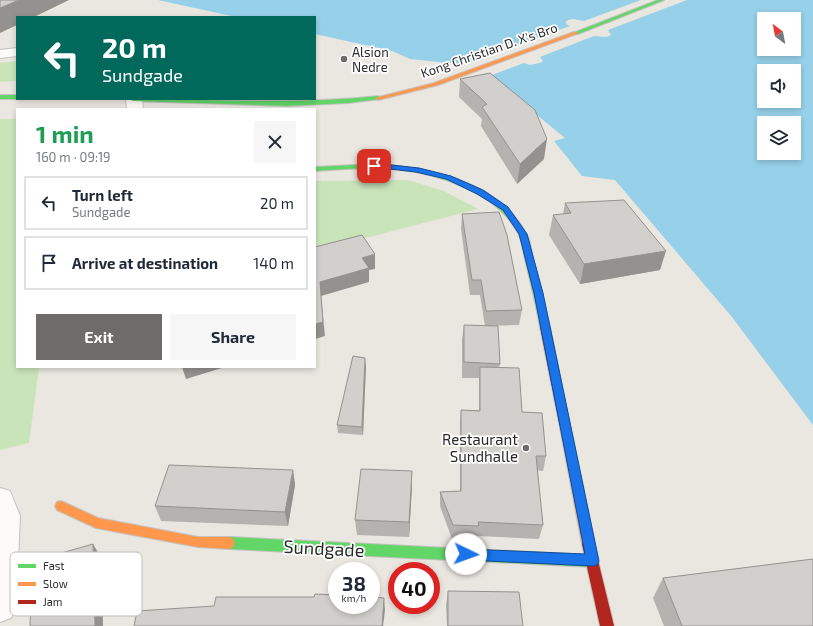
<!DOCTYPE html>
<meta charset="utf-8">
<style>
:root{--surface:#fff;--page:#f6f6f7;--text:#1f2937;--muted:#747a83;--line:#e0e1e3;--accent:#6e6c6a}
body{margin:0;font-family:"Exo 2",sans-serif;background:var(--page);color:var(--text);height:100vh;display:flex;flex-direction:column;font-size:15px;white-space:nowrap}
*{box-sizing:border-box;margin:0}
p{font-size:13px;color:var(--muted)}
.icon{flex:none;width:22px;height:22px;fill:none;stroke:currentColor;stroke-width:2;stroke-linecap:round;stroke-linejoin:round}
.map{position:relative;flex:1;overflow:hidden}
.side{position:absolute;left:16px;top:108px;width:300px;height:260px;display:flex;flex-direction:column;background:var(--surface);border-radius:0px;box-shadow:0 2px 6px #0003}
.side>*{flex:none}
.hud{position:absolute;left:16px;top:16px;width:300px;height:84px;border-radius:0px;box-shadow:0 2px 6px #0003;background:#00695c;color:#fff;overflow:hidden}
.needle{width:26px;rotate:328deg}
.fabs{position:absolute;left:757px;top:12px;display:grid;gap:8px}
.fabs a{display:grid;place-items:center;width:44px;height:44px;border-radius:0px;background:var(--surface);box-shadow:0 2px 6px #0003;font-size:20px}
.speed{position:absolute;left:328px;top:562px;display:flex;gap:8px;font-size:20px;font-weight:700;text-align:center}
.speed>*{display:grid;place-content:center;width:52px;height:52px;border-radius:50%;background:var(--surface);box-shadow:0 2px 6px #0003;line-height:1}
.speed small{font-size:10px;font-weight:400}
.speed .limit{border:6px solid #d22;background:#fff;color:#111}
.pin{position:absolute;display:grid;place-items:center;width:34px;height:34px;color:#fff;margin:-17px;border-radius:8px;box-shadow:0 2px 6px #0006}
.me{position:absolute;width:44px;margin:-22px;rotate:93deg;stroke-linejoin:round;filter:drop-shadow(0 0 3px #0008)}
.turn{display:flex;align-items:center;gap:14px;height:84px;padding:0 20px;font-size:18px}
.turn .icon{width:52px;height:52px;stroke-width:2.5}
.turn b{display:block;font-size:28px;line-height:34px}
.round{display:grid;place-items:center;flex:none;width:42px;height:42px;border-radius:0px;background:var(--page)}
.headline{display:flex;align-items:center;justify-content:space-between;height:68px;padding:0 20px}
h1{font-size:24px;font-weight:700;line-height:30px;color:#1e9e55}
.action{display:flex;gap:8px;margin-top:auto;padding:8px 20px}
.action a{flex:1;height:46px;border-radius:0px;background:var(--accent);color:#fff;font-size:16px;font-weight:700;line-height:46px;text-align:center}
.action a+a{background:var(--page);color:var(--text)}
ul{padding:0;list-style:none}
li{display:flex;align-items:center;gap:12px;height:54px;margin:0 8px 6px;padding:0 12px;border:2px solid var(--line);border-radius:0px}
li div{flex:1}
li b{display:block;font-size:15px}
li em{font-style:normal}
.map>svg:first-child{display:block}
.green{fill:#cae4ba}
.water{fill:#96d0e9;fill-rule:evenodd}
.pier{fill:#eae6e0}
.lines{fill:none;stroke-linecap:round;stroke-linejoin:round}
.street-casing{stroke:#c3c2c1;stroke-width:2}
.fast-casing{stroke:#c3c2c1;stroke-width:2}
.slow-casing{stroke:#c3c2c1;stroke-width:2}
.jam-casing{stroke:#c3c2c1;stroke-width:2}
.street{fill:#fcfbfa;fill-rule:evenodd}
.fast{fill:#63d668;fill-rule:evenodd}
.slow{fill:#ff974d;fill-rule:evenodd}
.jam{fill:#b3261e;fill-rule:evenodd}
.wall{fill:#b5b3af}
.shaded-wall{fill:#93928f}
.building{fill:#d2d0cc;stroke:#93928f}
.route{fill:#1a73e8;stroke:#114b97}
.poi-dot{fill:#6e6c6a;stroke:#fff;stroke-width:1.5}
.labels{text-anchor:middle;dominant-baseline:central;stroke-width:3.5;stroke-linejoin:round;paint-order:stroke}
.far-street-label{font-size:13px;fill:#2b2b2b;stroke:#fff}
.far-poi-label{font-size:13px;fill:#2b2b2b;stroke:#fff;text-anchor:start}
.poi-label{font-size:15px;fill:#2b2b2b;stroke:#fff;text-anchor:end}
.near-street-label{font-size:18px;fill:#2b2b2b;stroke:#fff}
.key{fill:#fff;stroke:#bfbfbf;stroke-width:1}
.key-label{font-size:11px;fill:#2b2b2b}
</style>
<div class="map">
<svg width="813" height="626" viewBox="0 0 813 626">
<rect width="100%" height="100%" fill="#eae6e0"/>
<!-- green -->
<g class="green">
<polygon points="17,61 17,81 0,82 0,63"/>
<polygon points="0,119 17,119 17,367 39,367 29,443 0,450"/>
<polygon points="408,180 444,191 478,209 315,251 315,181"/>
</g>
<!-- water -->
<path class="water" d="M158 0H813V425L732 317 615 180 582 176 554 141 565 138 498 83 458 64 410 59 392 51 315 34V17H236ZM764 19H794V49H764ZM764 71H794V101H764ZM764 123H794V153H764Z"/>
<!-- pier -->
<polygon class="pier" points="641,0 687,0 608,30 611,35 606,37 594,36 540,57 543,61 540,63 530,65 524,63 484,78 460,67 499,52 495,47 498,45 504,43 515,46 570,26 566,24 566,22 568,20 573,19 584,21"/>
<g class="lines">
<!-- street casing -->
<g class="street-casing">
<g id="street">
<polygon points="17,48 17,56 0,58 0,50"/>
<polygon points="126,99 142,99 143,109 127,109"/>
<polygon points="0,488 10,491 20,516 16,607 11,618 0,622"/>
</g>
</g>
<!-- fast casing -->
<g class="fast-casing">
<g id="fast">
<polygon points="658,0 664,0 578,34 573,33"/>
<rect x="0" y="95" width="17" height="4"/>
<path d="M378 96 381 98 380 99 348 103 286 106 133 101 130 99C213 99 295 105 378 96Z"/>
<path d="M373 164C428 167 499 181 527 235 531 242 531 251 533 259 539 281 544 304 550 327L548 329H542L540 327C536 304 530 281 525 259 523 251 523 242 519 235 495 186 423 169 373 168 354 168 334 170 315 171V167Z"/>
<polygon points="229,537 592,555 596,557 598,561 596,565 592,567 229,549 225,547 223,543 225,539"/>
</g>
</g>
<!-- slow casing -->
<g class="slow-casing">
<g id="slow">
<polygon points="574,32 579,33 438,85 378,100 375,98 434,83"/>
<polygon points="564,418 568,419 569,422 594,544 592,548 588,550 584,548 582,544 559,422 560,419"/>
<polygon points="61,501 98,518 198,537 229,537 233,539 235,543 233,547 229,549 198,547 96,528 57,510 55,506 57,502"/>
</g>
</g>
<!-- jam casing -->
<g class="jam-casing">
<g id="jam">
<polygon points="545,324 550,327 569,422 568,425 564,426 560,425 559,422 540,327"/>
<polygon points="588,538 592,540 594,544 614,626 600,626 582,544 584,540"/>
</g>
</g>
<!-- street -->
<use href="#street" class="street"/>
<!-- fast -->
<use href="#fast" class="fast"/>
<!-- slow -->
<use href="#slow" class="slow"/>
<!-- jam -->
<use href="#jam" class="jam"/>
</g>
<!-- wall -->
<g class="wall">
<polygon points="490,73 544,159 517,184 481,126 482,119 459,97 460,79"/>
<polygon points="565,203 660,270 580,284 549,235 553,215 563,214"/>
<polygon points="462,214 522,310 519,325 489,326 500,364 499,367 546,456 543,471 537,470 543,525 539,539 478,536 477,540 452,539 440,506 440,492 460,491 460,424 461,410 479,410 479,378 462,378 462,340 464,325 485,326 480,295 470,295 461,229"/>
<polygon points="366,366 363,435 338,433 337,425"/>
<polygon points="293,470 295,485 288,526 161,521 155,506"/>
<polygon points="412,471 412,486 409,537 357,535 355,520"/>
<polygon points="663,578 813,626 664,626 653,598"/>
<polygon points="448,591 523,626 447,626 446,605"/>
</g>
<!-- shaded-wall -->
<g class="shaded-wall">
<polygon points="19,0 69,0 34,17 17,17 17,25 0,33 0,8"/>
<polygon points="547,139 544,159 517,184 520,164"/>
<polygon points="666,251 660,270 580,284 584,264"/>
<polygon points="375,254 375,269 369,270 369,282 321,296 325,336 315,339 315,324 320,282 362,258"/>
<polygon points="365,358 366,366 363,435 362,427"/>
<polygon points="182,367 225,367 186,379"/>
<polygon points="293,470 295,485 288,526 285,512"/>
<polygon points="412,471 412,486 409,537 409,522"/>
<polygon points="93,544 102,559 103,626 95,626"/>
<polygon points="384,598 385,610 383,626 382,626"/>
</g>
<!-- building -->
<g class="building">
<polygon points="0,0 19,0 0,8"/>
<polygon points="490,73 535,110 547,139 520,164 482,107 487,104 460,79"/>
<polygon points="624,200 666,251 584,264 553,215 571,213 565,203"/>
<polygon points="499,212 507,235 522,310 486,311 481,280 472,280 462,214"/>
<polygon points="362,235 375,254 362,258 369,268 320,282 323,322 315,324 315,247"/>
<polygon points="464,325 498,326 500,364 464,362"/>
<polygon points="353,356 365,358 362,427 337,425"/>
<polygon points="480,367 519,368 522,412 542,413 546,456 536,456 543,525 478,522 479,526 453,525 440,492 461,491 461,410 480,411"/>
<polygon points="169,465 293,470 285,512 155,506"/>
<polygon points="361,469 412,471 409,522 355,520"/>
<polygon points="93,544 95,626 30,626 33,561"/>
<polygon points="813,559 813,626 682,626 663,578"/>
<polygon points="448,591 519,592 523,626 448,626"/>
<polygon points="315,594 337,595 337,605 371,605 371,597 384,598 382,626 134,626 137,611 214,606 216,597 314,597"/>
</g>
<!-- route -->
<polygon class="route" points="374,163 419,168 451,176 483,190 508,207 527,234 543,293 599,561 597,565 592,566 466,560 462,559 460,554 462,550 466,549 585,554 534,293 519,234 503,210 477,194 446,179 416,172 372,167 371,166"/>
<!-- markers -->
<g class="poi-dot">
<circle cx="344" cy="59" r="4"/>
<circle cx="526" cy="448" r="4"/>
</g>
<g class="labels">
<!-- far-street labels -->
<g class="far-street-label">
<text transform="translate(489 50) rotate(-19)">Kong Christian D. X's Bro</text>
</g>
<!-- far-poi labels -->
<g class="far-poi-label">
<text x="352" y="52">Alsion<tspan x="352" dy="15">Nedre</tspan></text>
</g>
<!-- poi labels -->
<g class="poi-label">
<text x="518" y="439">Restaurant<tspan x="518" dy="17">Sundhalle</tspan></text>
</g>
<!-- near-street labels -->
<g class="near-street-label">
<text transform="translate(324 548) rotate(3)">Sundgade</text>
</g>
</g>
<!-- legend -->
<rect x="10" y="552" width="132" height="64" rx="6" class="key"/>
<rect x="18" y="564" width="18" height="4" fill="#63d668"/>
<rect x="18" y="582" width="18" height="4" fill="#ff974d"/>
<rect x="18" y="600" width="18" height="4" fill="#b3261e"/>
<g class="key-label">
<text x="43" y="570">Fast</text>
<text x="43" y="588">Slow</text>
<text x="43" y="606">Jam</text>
</g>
</svg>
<div class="fabs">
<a><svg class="needle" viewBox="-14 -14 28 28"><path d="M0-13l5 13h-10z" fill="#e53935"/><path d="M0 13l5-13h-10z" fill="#747a83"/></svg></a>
<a><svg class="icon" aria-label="sound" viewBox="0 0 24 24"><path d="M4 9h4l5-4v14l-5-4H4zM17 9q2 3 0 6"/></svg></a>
<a><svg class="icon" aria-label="layers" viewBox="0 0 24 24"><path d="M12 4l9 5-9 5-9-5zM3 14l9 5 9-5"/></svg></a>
</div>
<div class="speed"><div>38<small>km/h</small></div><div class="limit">40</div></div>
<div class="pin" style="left:374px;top:166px;background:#d93025"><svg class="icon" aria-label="arrive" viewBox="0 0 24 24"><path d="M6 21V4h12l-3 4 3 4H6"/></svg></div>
<svg class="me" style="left:466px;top:554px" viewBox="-20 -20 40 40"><circle r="19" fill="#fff"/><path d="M0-13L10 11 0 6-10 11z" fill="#1a73e8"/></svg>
<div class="hud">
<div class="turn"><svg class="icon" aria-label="left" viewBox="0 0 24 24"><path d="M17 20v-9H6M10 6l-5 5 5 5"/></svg><div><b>20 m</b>Sundgade</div></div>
</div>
<section class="side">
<div class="headline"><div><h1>1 min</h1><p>160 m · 09:19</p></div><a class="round"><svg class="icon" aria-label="close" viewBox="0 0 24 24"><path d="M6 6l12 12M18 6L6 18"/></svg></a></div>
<ul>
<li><svg class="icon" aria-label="left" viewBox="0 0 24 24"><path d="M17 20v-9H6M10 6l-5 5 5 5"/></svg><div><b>Turn left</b><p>Sundgade</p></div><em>20 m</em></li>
<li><svg class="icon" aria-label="arrive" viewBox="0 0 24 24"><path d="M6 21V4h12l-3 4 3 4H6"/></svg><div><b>Arrive at destination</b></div><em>140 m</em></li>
</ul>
<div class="action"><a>Exit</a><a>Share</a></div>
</section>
</div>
